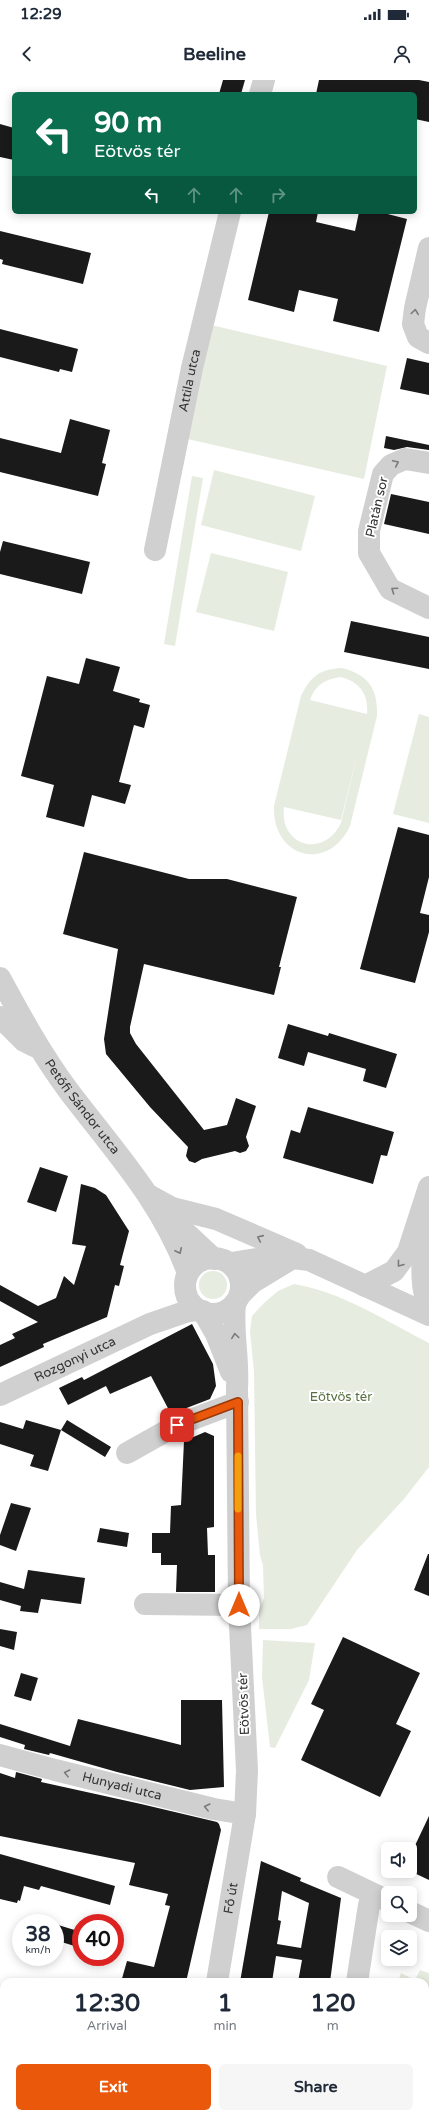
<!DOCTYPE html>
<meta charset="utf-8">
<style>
:root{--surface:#fff;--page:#f6f6f7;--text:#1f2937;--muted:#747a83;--accent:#ea580c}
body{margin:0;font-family:"Varela Round",sans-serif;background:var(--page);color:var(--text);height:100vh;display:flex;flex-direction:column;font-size:15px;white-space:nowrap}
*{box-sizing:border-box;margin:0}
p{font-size:13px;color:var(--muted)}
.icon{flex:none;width:22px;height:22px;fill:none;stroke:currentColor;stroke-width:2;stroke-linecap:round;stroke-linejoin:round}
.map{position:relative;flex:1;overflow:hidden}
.drawer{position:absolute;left:0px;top:1898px;width:429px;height:140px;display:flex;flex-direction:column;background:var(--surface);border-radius:12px 12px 0 0;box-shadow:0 2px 10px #0003}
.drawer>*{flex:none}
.banner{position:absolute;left:12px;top:12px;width:405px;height:122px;border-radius:6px;box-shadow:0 2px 10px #0003;background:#0b6e4f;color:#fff;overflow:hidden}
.buttons{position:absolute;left:381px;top:1762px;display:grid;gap:8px}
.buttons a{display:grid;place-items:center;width:36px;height:36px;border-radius:6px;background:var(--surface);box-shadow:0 2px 10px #0003;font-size:20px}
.speed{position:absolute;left:12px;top:1834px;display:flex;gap:8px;font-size:20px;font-weight:700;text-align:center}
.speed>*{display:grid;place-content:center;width:52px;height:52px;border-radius:50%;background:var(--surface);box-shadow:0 2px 10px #0003;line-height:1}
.speed small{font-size:10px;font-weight:400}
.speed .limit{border:6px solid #d22;background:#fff;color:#111}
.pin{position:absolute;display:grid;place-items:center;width:34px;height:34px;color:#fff;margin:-17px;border-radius:8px;box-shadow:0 2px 6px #0006}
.me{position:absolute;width:44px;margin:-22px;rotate:0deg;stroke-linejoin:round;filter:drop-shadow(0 0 3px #0008)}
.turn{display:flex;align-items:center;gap:14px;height:84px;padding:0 16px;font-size:18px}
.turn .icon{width:52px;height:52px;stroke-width:2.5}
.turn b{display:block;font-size:28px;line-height:34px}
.lanes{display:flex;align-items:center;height:38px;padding:0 16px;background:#0003;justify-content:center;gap:20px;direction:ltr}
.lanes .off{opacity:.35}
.eta{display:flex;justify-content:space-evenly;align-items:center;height:68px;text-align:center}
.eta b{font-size:24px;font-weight:700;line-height:28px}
.cta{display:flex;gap:8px;margin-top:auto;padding:8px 16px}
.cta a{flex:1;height:46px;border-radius:6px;background:var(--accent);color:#fff;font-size:16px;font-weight:700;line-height:46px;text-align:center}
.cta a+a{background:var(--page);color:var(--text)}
.status{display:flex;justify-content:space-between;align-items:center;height:28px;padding:0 20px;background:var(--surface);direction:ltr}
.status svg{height:11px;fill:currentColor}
header{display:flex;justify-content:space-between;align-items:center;height:52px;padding:0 16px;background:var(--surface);font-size:18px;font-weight:700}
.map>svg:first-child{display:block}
.green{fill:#e6ecdf;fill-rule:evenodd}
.building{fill:#1a1a1a;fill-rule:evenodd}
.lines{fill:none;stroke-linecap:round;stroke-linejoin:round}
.minor{stroke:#d0d0d0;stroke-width:22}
.oneway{stroke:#7a7a7a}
.route-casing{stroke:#983908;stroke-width:10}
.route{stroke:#ea580c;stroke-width:7}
.slow{stroke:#f59e0b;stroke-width:7}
.labels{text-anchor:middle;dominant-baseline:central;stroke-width:4;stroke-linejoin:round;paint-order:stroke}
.street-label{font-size:13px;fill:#333;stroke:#fff}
.park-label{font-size:13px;fill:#56703f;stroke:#fff}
</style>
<div class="status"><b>12:29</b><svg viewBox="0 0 49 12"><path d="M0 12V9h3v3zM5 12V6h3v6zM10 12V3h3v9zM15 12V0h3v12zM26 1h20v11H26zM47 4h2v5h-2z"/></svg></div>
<header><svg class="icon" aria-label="back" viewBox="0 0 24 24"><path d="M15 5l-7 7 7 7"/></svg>Beeline<svg class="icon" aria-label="person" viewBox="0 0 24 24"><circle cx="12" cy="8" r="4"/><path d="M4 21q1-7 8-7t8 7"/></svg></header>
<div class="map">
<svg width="429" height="2038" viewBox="0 0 429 2038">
<rect width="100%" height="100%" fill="#fff"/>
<!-- green -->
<g class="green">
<polygon points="207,244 387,286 364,399 183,358"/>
<polygon points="214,390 315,416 301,471 201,445"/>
<polygon points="192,396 203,398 175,566 164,564"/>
<polygon points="211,473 288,492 274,551 196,532"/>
<path d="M342 588C369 595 378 609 377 636L350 746C328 793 272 778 274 726L301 616C311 596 320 589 342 588ZM341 597C360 602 369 615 367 634L310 620C315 605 325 599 341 597ZM361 659 341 743C324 779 279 766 284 727L341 740Z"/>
<polygon points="419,634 429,637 429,743 393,734"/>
<circle cx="213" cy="1205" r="14"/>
<path d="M294 1204C342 1212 386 1241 429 1263V1387L404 1419 357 1470 307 1545 291 1549H259V1530L264 1518 263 1485 260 1475 256 1434 254 1292 250 1251 252 1236 264 1223 278 1211Z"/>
<polygon points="263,1560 315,1563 309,1600 275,1668 270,1667 262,1597"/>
<polygon points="420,1890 429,1893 429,1968 425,1962 425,1902 398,1902 401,1893 415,1900"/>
</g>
<!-- building -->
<g class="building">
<polygon points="223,0 245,0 241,14 219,14"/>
<polygon points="319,0 419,0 429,2 429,42 415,39 415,14 316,14"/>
<polygon points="0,44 14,48 14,80 0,77"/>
<polygon points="269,132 318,132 316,142 355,151 359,132 380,132 407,139 379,252 333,241 338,219 299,210 294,232 248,220"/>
<polygon points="0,151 91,173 83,204 2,184 3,180 0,179"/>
<polygon points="0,249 78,269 72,292 60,289 59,292 0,277"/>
<polygon points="407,278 429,283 429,315 400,309"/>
<polygon points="70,339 110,350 102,383 106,384 98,416 0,392 0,358 61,373"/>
<polygon points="386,356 429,365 429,370 407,367 394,370 384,368"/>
<polygon points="391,414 429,422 429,454 384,444"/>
<polygon points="3,461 90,482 82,514 0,494 0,472"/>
<polygon points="351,541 429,557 429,589 344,572"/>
<polygon points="86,578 120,587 113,611 140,619 139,622 150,625 144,648 134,645 119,702 131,705 125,724 92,715 84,747 46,737 54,705 21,696 47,596 79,604"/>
<polygon points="398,747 429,755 429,797 420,833 429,835 429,852 415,903 360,889"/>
<polygon points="84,772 189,799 227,799 297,817 279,887 281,887 274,915 144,884 130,947 130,953 136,964 204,1050 227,1045 236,1018 256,1026 246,1057 249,1066 246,1071 240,1073 235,1071 202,1079 195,1083 189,1081 186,1076 188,1067 150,1027 106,974 104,959 118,869 63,854"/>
<polygon points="288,944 328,956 329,953 397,974 386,1008 363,1001 366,989 308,972 304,986 278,978"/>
<polygon points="308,1027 394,1052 387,1076 381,1075 373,1104 283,1078 291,1050 300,1053"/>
<polygon points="40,1087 68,1096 56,1132 27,1122"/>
<polygon points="81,1104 95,1108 106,1115 129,1151 120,1185 124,1186 119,1206 115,1205 107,1237 43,1264 44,1267 0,1287 0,1265 15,1258 12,1254 38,1242 0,1221 0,1205 38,1226 56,1218 64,1196 74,1205 86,1166 72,1164"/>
<polygon points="192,1244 213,1284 216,1306 210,1319 171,1334 151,1296 110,1314 106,1306 68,1325 59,1308 82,1297 84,1300"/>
<polygon points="26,1340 61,1350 48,1391 30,1386 34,1375 0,1364 0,1342 23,1349"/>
<polygon points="67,1340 111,1367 105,1377 61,1350"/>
<polygon points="205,1352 214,1356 214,1447 207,1448 208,1475 215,1475 215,1512 176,1512 177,1485 161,1485 161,1473 152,1473 152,1453 170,1453 171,1426 181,1425 184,1361"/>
<polygon points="11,1423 31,1428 16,1471 0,1465 0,1455"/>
<polygon points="100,1448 129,1453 127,1467 97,1462"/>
<polygon points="428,1474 429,1474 429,1516 414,1510"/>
<polygon points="28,1490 85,1498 81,1524 41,1519 38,1533 20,1531 21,1526 0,1520 0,1502 24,1509"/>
<polygon points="0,1549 17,1552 14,1570 0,1566"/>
<polygon points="343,1557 420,1593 396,1644 411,1651 380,1717 301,1680 324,1630 311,1624"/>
<polygon points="21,1593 38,1598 31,1621 14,1616"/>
<polygon points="181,1620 222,1620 224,1707 190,1710 117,1692 50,1673 49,1675 24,1669 25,1665 0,1657 0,1644 70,1666 78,1639 181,1665"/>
<polygon points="16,1692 42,1699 41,1702 141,1724 217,1742 219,1744 221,1750 186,1902 121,1902 127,1881 154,1887 170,1826 165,1825 168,1814 129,1805 135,1783 0,1756 0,1693 15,1698"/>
<polygon points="429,1736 429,1800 410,1791 410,1776"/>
<polygon points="0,1774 115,1806 110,1825 41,1806 39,1810 24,1806 20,1821 18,1820 17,1823 0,1819"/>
<path d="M261 1781 301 1798 300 1801 341 1818 330 1902H298L302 1880 276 1876 272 1902H240ZM282 1811 309 1823 301 1868 277 1864 281 1841 278 1840Z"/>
<polygon points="55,1844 81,1852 81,1868 55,1860"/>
</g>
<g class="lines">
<!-- minor -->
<g class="minor">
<polyline points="260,14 264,0"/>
<polyline points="429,168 415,228 413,244 418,257 429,263"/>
<polyline points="429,383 405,379 391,385 383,394 369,451 369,473 390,509 429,528"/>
<path id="s1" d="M155 470 192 288 230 132"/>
<path id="s2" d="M0 898C21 937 42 975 68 1010 114 1071 161 1120 188 1193"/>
<polyline points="0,937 24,961 34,966"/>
<polyline points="150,1116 172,1128 216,1139 297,1174"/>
<polyline points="168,1136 214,1179"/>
<path d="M424 1145C424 1171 418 1204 429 1228"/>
<circle cx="213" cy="1206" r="28"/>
<polyline points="231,1183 277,1176 309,1180 429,1235"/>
<polyline points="365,1206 394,1191 408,1172 429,1107"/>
<polyline points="240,1215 253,1202 291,1179"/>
<polyline points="203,1231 216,1254 231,1292"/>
<path id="s3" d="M0 1315 150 1244 188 1231 199 1230"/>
<polyline points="127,1373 177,1345 238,1322"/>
<polyline points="145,1524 239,1525"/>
<path id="s4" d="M0 1675 55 1690 214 1729 245 1734"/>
<polyline points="338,1797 388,1821"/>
<polyline points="410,1832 429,1841"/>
<path id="s5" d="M217 1902 245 1734 247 1691 239 1525 237 1308C239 1278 232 1252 235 1223"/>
<polyline points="357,1902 369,1825 373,1814"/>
<polyline points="0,2010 4,2020"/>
<polyline points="9,2034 11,2038"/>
<polyline points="206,2034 214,2038"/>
<polyline points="325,2035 325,2034"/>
<polyline points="415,2038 419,2034"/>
</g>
</g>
<!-- one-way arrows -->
<defs><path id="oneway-chevron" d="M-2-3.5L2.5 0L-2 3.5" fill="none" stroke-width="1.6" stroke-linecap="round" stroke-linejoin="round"/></defs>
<g class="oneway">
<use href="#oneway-chevron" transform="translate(415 232) rotate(-82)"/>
<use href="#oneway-chevron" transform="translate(396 383) rotate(-25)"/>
<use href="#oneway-chevron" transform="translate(394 510) rotate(-145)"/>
<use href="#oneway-chevron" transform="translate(260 1158) rotate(-156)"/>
<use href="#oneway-chevron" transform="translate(179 1171) rotate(65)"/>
<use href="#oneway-chevron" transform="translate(400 1184) rotate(128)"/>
<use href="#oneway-chevron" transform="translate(235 1256) rotate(-98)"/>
<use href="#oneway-chevron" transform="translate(67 1693) rotate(-166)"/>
<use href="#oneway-chevron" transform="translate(207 1727) rotate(-166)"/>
</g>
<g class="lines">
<!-- route casing -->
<g class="route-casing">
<polyline id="route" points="177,1345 238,1322 239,1525"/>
</g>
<!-- route -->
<use href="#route" class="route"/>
<!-- slow -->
<polyline class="slow" points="238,1376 238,1429"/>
</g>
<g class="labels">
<!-- street labels -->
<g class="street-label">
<text stroke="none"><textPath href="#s1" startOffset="173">Attila utca</textPath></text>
<text transform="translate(377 427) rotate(-77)">Platán sor</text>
<text stroke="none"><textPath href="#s2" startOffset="153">Petőfi Sándor utca</textPath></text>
<text stroke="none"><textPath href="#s3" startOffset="83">Rozgonyi utca</textPath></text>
<text transform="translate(244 1624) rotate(-92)">Eötvös tér</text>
<text stroke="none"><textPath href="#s4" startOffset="126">Hunyadi utca</textPath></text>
<text stroke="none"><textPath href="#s5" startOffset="85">Fő út</textPath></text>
</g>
<!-- park labels -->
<g class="park-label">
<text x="341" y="1317">Eötvös tér</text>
</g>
</g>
</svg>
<div class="buttons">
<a><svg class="icon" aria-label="sound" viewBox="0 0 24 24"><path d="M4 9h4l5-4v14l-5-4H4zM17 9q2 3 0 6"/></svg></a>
<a><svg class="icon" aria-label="search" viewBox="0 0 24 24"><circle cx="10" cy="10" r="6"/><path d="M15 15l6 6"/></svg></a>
<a><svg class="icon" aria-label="layers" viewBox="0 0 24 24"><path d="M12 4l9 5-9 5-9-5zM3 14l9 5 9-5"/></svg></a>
</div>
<div class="speed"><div>38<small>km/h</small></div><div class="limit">40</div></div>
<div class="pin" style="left:177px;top:1345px;background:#d93025"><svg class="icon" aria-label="arrive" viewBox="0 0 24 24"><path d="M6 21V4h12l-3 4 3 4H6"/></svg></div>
<svg class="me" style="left:239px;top:1525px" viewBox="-20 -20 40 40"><circle r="19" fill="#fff"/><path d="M0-13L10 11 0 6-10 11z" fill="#ea580c"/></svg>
<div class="banner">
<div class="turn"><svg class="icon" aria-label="left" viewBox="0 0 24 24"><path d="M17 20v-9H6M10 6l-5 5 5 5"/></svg><div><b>90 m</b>Eötvös tér</div></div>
<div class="lanes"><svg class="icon" aria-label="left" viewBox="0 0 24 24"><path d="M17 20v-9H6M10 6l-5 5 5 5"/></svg><svg class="icon off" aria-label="ahead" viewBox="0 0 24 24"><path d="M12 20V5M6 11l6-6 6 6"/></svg><svg class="icon off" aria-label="ahead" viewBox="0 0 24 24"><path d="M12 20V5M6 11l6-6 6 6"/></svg><svg class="icon off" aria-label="right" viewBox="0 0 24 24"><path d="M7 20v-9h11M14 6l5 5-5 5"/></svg></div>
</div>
<section class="drawer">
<div class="eta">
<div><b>12:30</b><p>Arrival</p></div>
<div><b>1</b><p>min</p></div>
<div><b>120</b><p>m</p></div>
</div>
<div class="cta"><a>Exit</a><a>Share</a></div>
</section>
</div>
